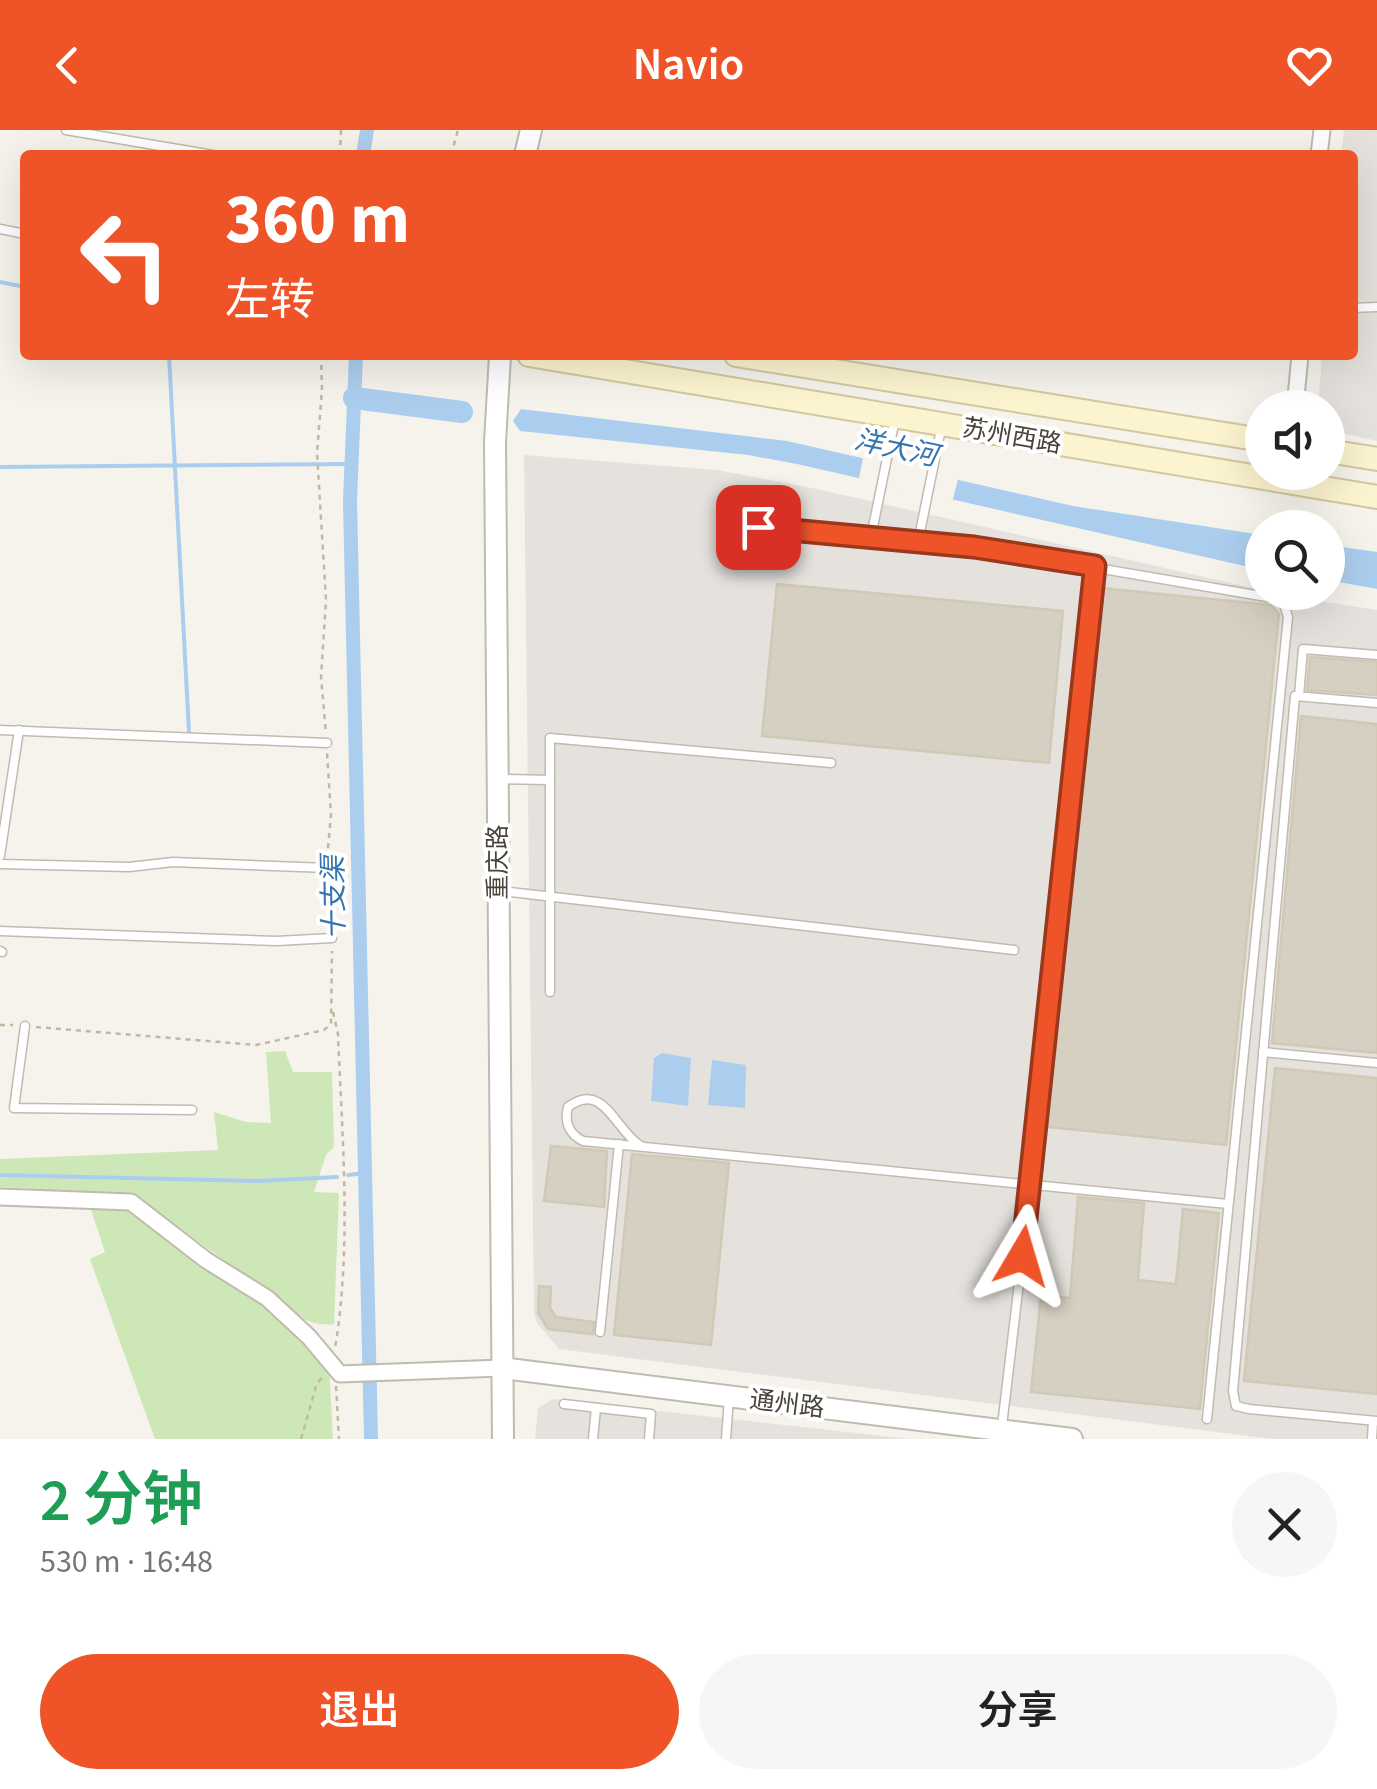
<!DOCTYPE html>
<html lang="zh">
<meta charset="utf-8">
<style>
:root{--surface:#fff;--page:#f6f6f6;--text:#222;--muted:#767676;--accent:#ef5429}
body{margin:0;font-family:"Source Sans 3","Noto Sans SC",sans-serif;background:var(--page);color:var(--text);height:100vh;display:flex;flex-direction:column;font-size:38px;white-space:nowrap}
*{box-sizing:border-box;margin:0}
p{font-size:32px;color:var(--muted)}
.icon{flex:none;width:55px;height:55px;fill:none;stroke:currentColor;stroke-width:2;stroke-linecap:round;stroke-linejoin:round}
.map{position:relative;height:1309px;overflow:hidden}
.side{display:flex;flex-direction:column;background:var(--surface);flex:1}
.side>*{flex:none}
.banner{position:absolute;left:20px;top:20px;width:1338px;height:210px;border-radius:10px;box-shadow:0 10px 40px #0002;background:#ef5429;color:#fff;overflow:hidden}
.tools{position:absolute;left:1245px;top:260px;display:grid;gap:20px}
.tools a{display:grid;place-items:center;width:100px;height:100px;border-radius:50%;background:var(--surface);box-shadow:0 10px 40px #0002;font-size:50px}
.pin{position:absolute;display:grid;place-items:center;width:85px;height:85px;color:#fff;margin:-42px;border-radius:20px;box-shadow:0 5px 15px #0006}
.me{position:absolute;width:110px;margin:-55px;rotate:7deg;stroke-linejoin:round;filter:drop-shadow(0 0 8px #0008)}
.turn{display:flex;align-items:center;gap:35px;height:210px;padding:0 40px;font-size:45px}
.turn .icon{width:130px;height:130px;stroke-width:2.5}
.turn b{display:block;font-size:70px;line-height:85px}
.round{display:grid;place-items:center;flex:none;width:105px;height:105px;border-radius:52px;background:var(--page)}
.head{display:flex;align-items:center;justify-content:space-between;height:170px;padding:0 40px}
h1{font-size:60px;font-weight:600;line-height:75px;color:#1e9e55}
.primary-button{display:flex;gap:20px;margin-top:auto;padding:20px 40px}
.primary-button a{flex:1;height:115px;border-radius:60px;background:var(--accent);color:#fff;font-size:40px;font-weight:600;line-height:115px;text-align:center}
.primary-button a+a{background:var(--page);color:var(--text)}
header{display:flex;justify-content:space-between;align-items:center;height:130px;padding:0 40px;background:var(--accent);color:#fff;font-size:45px;font-weight:600}
.map>svg:first-child{display:block}
.industrial{fill:#e5e2dd}
.green{fill:#cee7b7}
.water{fill:#acceee}
.pier{fill:#f5f3ec}
.lines{fill:none;stroke-linecap:round;stroke-linejoin:round}
.stream{stroke:#acceee;stroke-width:4}
.canal{stroke:#acceee;stroke-width:14}
.river{stroke:#acceee;stroke-width:22}
.building{fill:#d6d0c2;stroke:#d1c8b5;stroke-width:2.5}
.service-casing{stroke:#c0bbaf;stroke-width:11}
.minor-casing{stroke:#c0bbaf;stroke-width:19}
.tertiary-casing{stroke:#c0bbaf;stroke-width:24}
.secondary-casing{stroke:#d2c89e;stroke-width:26}
.path{stroke:#c1b8a1;stroke-width:2.5;stroke-dasharray:5 5;stroke-linecap:butt}
.service{stroke:#fff;stroke-width:8}
.minor{stroke:#fff;stroke-width:15}
.tertiary{stroke:#fff;stroke-width:20}
.secondary{stroke:#fcf4cf;stroke-width:22}
.route-casing{stroke:#9b371b;stroke-width:25}
.route{stroke:#ef5429;stroke-width:18}
.labels{text-anchor:middle;dominant-baseline:central;stroke-width:8;stroke-linejoin:round;paint-order:stroke}
.street-label{font-size:25px;fill:#49443a;stroke:#fff}
.water-label{font-size:28px;font-style:italic;fill:#3775b1;stroke:#fff}
</style>
<header><svg class="icon" aria-label="back" viewBox="0 0 24 24"><path d="M15 5l-7 7 7 7"/></svg>Navio<svg class="icon" aria-label="heart" viewBox="0 0 24 24"><path d="M12 20l-8-8c-3-5 5-10 8-4 3-6 11-1 8 4z"/></svg></header>
<div class="map">
<svg width="1377" height="1309" viewBox="0 0 1377 1309">
<rect width="100%" height="100%" fill="#f5f3ec"/>
<!-- industrial -->
<g class="industrial">
<polygon points="1344,0 1377,0 1377,311 1334,301 1328,295 1328,278 1318,278 1322,225 1352,225 1352,25 1341,25"/>
<polygon points="524,325 717,340 817,359 1262,460 1262,462 1377,480 1377,1309 1272,1309 559,1219 537,1193 534,1183"/>
<polygon points="553,1269 909,1309 535,1309 538,1278"/>
</g>
<!-- green -->
<path class="green" d="M285 921 293 942H332L334 1017 326 1025 314 1062 339 1063 334 1194C313 1197 297 1187 283 1172L154 1080 156 1095 264 1170 310 1212 328 1215 333 1309H155L90 1129 105 1122 85 1062 0 1057V1029L218 1020 214 982 246 992 271 993 266 922Z"/>
<!-- water -->
<g class="water">
<polygon points="521,279 787,311 1073,376 1262,405 1262,440 797,334 748,325 520,301 513,291"/>
<polygon points="1328,415 1377,422 1377,459 1328,450"/>
<polygon points="662,923 691,928 688,976 651,971 654,928"/>
<polygon points="712,930 746,935 745,978 708,975"/>
</g>
<!-- pier -->
<polygon class="pier" points="864,323 959,345 952,373 858,353"/>
<g class="lines">
<!-- stream -->
<g class="stream">
<polyline points="0,152 25,157"/>
<polyline points="169,225 189,602"/>
<polyline points="0,337 352,334"/>
<polyline points="0,1045 259,1051 337,1047"/>
<polyline points="348,1045 365,1043"/>
</g>
<!-- canal -->
<g class="canal">
<polyline points="363,25 367,0"/>
<polyline points="356,225 350,371 371,1309"/>
</g>
<!-- river -->
<polyline class="river" points="354,268 462,282"/>
</g>
<!-- building -->
<g class="building">
<polygon points="777,454 1063,481 1049,633 762,606"/>
<polygon points="1101,458 1271,475 1279,484 1226,1015 1047,997"/>
<polygon points="1310,527 1377,532 1377,565 1307,560"/>
<polygon points="1301,586 1377,594 1377,923 1272,913"/>
<polygon points="1275,938 1377,948 1377,1264 1244,1251"/>
<polygon points="551,1016 607,1021 604,1077 544,1071"/>
<polygon points="632,1024 729,1033 711,1215 614,1205"/>
<polygon points="1078,1067 1144,1073 1138,1150 1176,1154 1183,1079 1219,1083 1200,1279 1031,1262 1041,1166 1070,1168"/>
<polygon points="539,1156 551,1157 550,1178 556,1187 594,1192 593,1204 548,1199 538,1183"/>
</g>
<g class="lines">
<!-- service casing -->
<g class="service-casing">
<g id="service">
<polyline points="66,0 213,25"/>
<polyline points="0,99 25,104"/>
<polyline points="1352,178 1377,177"/>
<polyline points="758,397 974,417 1273,468 1284,474 1288,487 1207,1289"/>
<polyline points="871,407 895,289"/>
<polyline points="918,412 941,299"/>
<polyline points="1299,566 1303,519 1377,525"/>
<polyline points="1377,573 1295,566 1233,1261 1236,1276 1249,1279 1377,1291"/>
<polyline points="0,600 327,613"/>
<polyline points="502,649 550,650"/>
<polyline points="0,726 19,600"/>
<polyline points="0,734 129,737 173,732 327,738"/>
<polyline points="502,761 1014,820"/>
<polyline points="0,801 277,811 332,808"/>
<polyline points="0,821 2,822"/>
<polyline points="550,862 550,608 831,633"/>
<polyline points="25,896 14,978 192,980"/>
<polyline points="1263,922 1377,933"/>
<path d="M641 1016C615 1001 604 950 568 977 564 992 569 1004 583 1011L1228 1074"/>
<polyline points="600,1202 619,1014"/>
<polyline points="564,1274 651,1284 649,1309"/>
<polyline points="1002,1296 1036,1010 1095,436"/>
<polyline points="593,1309 596,1278"/>
<polyline points="726,1309 729,1267"/>
<polyline points="1372,1309 1373,1291"/>
</g>
</g>
<!-- minor casing -->
<g class="minor-casing">
<g id="minor">
<polyline points="1319,25 1322,0"/>
<polyline points="1295,278 1300,225"/>
<polyline points="0,1067 131,1072 206,1130 267,1168 309,1207 340,1244 502,1238"/>
</g>
</g>
<!-- tertiary casing -->
<g class="tertiary-casing">
<g id="tertiary">
<polyline points="525,25 531,0"/>
<polyline points="500,225 495,312 503,1309"/>
<polyline points="502,1238 1072,1309"/>
</g>
</g>
<!-- secondary casing -->
<g class="secondary-casing">
<g id="secondary">
<polyline points="529,225 1377,367"/>
<polyline points="736,225 1262,310"/>
<polyline points="1328,321 1377,329"/>
</g>
</g>
<!-- path -->
<g class="path">
<polyline points="340,25 341,0"/>
<polyline points="451,25 458,0"/>
<polyline points="321,225 322,260 317,323 326,470 321,547 326,604"/>
<polyline points="327,728 331,685 327,622"/>
<polyline points="328,746 332,798"/>
<path d="M333 882 338 904C342 1006 352 1117 335 1218"/>
<polyline points="0,895 13,895"/>
<polyline points="36,897 256,915 324,900 331,894 332,821"/>
<polyline points="336,1256 339,1309"/>
<polyline points="301,1309 317,1253 324,1246"/>
</g>
<!-- service -->
<use href="#service" class="service"/>
<!-- minor -->
<use href="#minor" class="minor"/>
<!-- tertiary -->
<use href="#tertiary" class="tertiary"/>
<!-- secondary -->
<use href="#secondary" class="secondary"/>
</g>
<g class="lines">
<!-- route casing -->
<g class="route-casing">
<polyline id="route" points="758,397 974,417 1095,436 1022,1126"/>
</g>
<!-- route -->
<use href="#route" class="route"/>
</g>
<g class="labels">
<!-- street labels -->
<g class="street-label">
<text transform="translate(1012 306) rotate(10)">苏州西路</text>
<text transform="translate(498 732) rotate(-90)">重庆路</text>
<text transform="translate(787 1274) rotate(7)">通州路</text>
</g>
<!-- water labels -->
<g class="water-label">
<text transform="translate(896 318) rotate(12)">洋大河</text>
<text transform="translate(334 768) rotate(-91)">十支渠</text>
</g>
</g>
</svg>
<div class="tools">
<a><svg class="icon" aria-label="sound" viewBox="0 0 24 24"><path d="M4 9h4l5-4v14l-5-4H4zM17 9q2 3 0 6"/></svg></a>
<a><svg class="icon" aria-label="search" viewBox="0 0 24 24"><circle cx="10" cy="10" r="6"/><path d="M15 15l6 6"/></svg></a>
</div>
<div class="pin" style="left:758px;top:397px;background:#d93025"><svg class="icon" aria-label="arrive" viewBox="0 0 24 24"><path d="M6 21V4h12l-3 4 3 4H6"/></svg></div>
<svg class="me" style="left:1022px;top:1126px" viewBox="-20 -20 40 40"><path d="M0-17L14 15 0 8-14 15z" fill="#ef5429" stroke="#fff" stroke-width="4"/></svg>
<div class="banner">
<div class="turn"><svg class="icon" aria-label="left" viewBox="0 0 24 24"><path d="M17 20v-9H6M10 6l-5 5 5 5"/></svg><div><b>360 m</b>左转</div></div>
</div>
</div>
<section class="side">
<div class="head"><div><h1>2 分钟</h1><p>530 m · 16:48</p></div><a class="round"><svg class="icon" aria-label="close" viewBox="0 0 24 24"><path d="M6 6l12 12M18 6L6 18"/></svg></a></div>
<div class="primary-button"><a>退出</a><a>分享</a></div>
</section>
